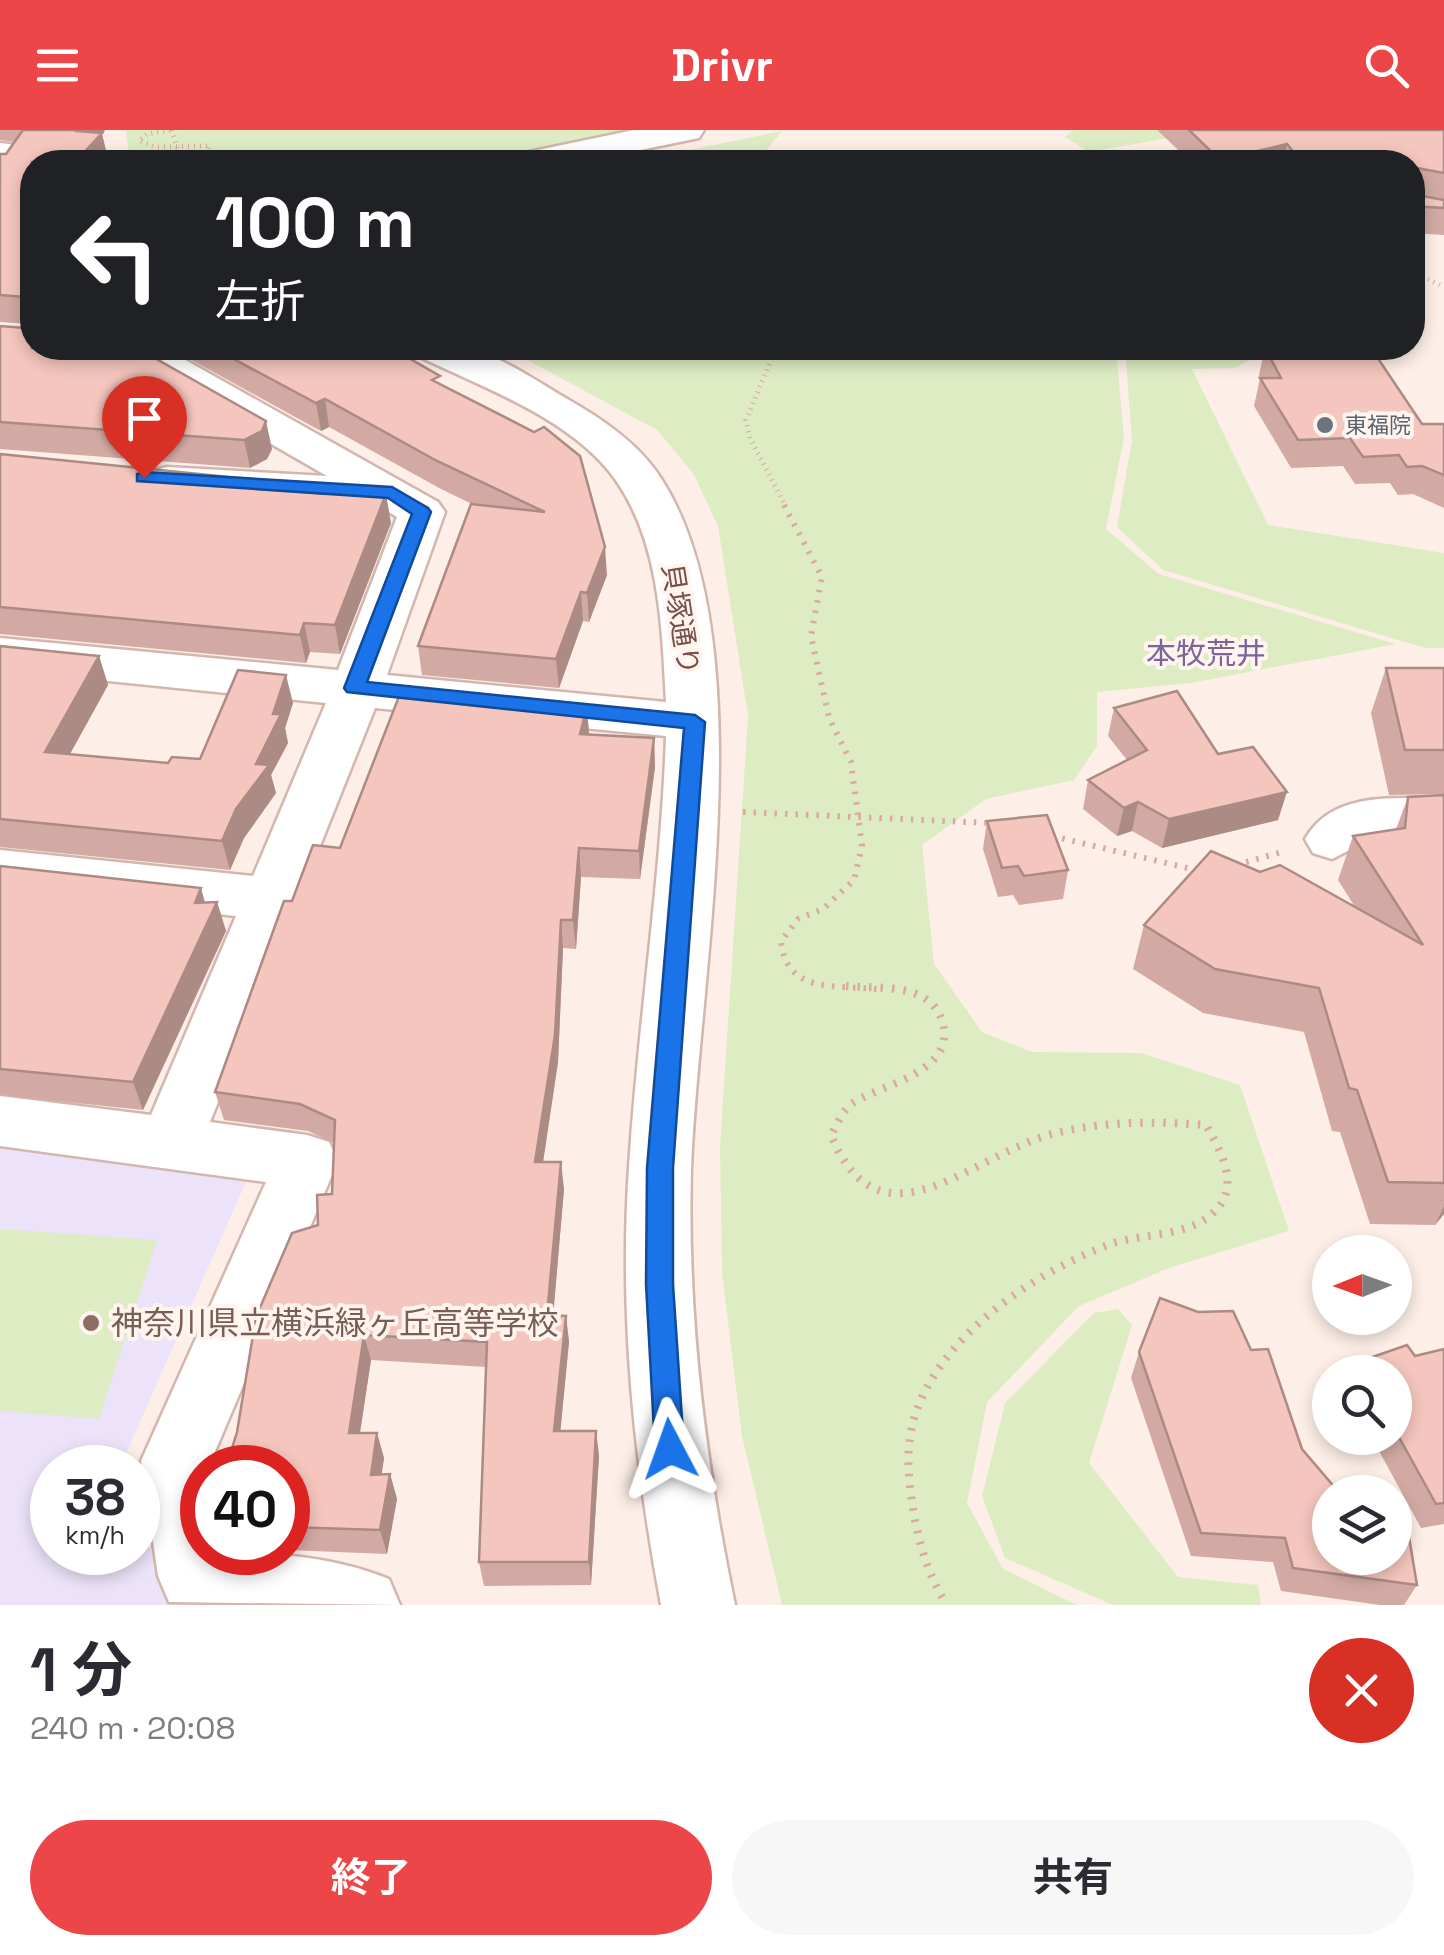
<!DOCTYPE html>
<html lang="ja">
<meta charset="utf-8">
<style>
:root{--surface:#fff;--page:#f7f7f7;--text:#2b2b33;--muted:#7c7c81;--accent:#ed4648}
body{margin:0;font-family:"Space Grotesk","Noto Sans JP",sans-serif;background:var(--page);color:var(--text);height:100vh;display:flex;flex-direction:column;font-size:38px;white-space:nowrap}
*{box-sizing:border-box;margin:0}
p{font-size:32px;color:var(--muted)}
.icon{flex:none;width:55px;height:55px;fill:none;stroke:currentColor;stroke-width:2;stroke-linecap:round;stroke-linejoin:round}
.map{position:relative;height:1475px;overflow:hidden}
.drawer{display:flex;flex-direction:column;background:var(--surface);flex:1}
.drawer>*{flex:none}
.hud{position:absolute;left:20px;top:20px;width:1405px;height:210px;border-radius:40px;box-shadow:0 5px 15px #0003;background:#202124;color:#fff;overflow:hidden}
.needle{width:65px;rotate:269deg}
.buttons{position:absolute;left:1312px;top:1105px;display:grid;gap:20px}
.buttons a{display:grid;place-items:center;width:100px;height:100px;border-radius:50%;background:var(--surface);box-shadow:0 5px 15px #0003;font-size:50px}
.speed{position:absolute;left:30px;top:1315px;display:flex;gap:20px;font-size:50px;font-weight:700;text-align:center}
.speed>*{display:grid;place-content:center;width:130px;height:130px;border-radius:50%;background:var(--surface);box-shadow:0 5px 15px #0003;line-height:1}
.speed small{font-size:25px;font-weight:400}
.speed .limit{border:15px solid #d22;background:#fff;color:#111}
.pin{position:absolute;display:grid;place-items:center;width:85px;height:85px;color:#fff;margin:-102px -42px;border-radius:50% 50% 50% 0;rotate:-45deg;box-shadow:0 0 10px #0007}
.pin .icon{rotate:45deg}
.me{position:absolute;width:110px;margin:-55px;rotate:356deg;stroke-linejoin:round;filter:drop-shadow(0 0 8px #0008)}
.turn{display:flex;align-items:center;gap:35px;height:210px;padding:0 30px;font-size:45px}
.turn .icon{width:130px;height:130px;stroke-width:2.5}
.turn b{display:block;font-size:70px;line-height:85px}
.round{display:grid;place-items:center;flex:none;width:105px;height:105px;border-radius:52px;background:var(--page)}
.summary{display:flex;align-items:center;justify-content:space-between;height:170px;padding:0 30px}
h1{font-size:60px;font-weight:700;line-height:75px}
.action{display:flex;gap:20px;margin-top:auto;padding:20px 30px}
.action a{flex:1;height:115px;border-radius:60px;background:var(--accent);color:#fff;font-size:40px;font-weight:700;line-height:115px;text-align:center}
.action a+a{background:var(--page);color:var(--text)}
header{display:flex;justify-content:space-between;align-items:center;height:130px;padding:0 30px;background:var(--accent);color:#fff;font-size:45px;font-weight:700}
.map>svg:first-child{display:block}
.education{fill:#ece3fa}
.green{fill:#deecc4}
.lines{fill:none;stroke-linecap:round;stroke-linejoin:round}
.minor-casing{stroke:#d3b6ae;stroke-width:5}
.path-far2{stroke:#daa99f;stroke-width:5;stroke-dasharray:1 5;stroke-linecap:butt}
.path-far1{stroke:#daa99f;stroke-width:6;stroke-dasharray:2.5 8;stroke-linecap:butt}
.path{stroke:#daa99f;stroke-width:8;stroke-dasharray:2.5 9;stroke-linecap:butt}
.minor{fill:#fff;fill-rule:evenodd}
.wall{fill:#d2aaa3}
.shaded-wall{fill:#ab8b84}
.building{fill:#f4c6bd;stroke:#ab8b84;stroke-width:2.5}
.route{fill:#1a73e8;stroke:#114b97;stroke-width:2.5}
.worship-dot{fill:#6b7280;stroke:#fff5ee;stroke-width:4}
.education-dot{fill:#8d6e63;stroke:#fff5ee;stroke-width:4}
.labels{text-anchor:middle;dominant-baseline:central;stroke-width:8;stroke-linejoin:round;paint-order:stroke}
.far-worship-label{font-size:22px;fill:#5b616d;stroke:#fff5ee;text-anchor:start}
.street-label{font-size:28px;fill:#794f49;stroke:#fff5ee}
.neighbourhood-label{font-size:30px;fill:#7d659c;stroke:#fff5ee}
.near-education-label{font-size:32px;fill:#785e54;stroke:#fff5ee;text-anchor:start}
</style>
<header><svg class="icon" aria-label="menu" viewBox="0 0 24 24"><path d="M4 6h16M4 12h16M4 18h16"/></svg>Drivr<svg class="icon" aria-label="search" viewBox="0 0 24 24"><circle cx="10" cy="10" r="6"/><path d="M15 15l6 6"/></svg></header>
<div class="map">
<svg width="1444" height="1475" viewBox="0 0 1444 1475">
<rect width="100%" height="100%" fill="#fdefe7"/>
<!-- education -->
<polygon class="education" points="0,1018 246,1052 120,1337 52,1338 52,1422 138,1422 138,1385 170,1475 0,1475"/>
<!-- green -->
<g class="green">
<polygon points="126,0 621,0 622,2 479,32 130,32"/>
<polygon points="1073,0 1291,0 1179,6 1089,22 1065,7"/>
<polygon points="782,1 757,32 630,32"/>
<polygon points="505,218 1116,218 1124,308 1106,399 1159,444 1396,514 1191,553 1097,562 1097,616 1074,650 986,669 922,715 934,834 982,902 1032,922 1141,923 1240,955 1289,1101 1169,1138 1079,1176 987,1272 967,1373 1003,1439 1077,1475 782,1475 742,1306 722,1142 720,1016 748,586 718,396 693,343 657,300"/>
<polygon points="1125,218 1272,218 1235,238 1192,239 1268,395 1444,423 1444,518 1425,518 1163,440 1117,397 1132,310"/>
<polygon points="0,1099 157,1110 99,1289 0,1281"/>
<polygon points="1118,1179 1132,1195 1089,1333 1178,1447 1258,1455 1261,1475 1113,1475 1005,1428 982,1366 1005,1273 1094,1183"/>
</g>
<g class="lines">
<!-- minor casing -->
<g class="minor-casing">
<g id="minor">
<polygon points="634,0 704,0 699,8 582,32 514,32 519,24"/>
<polygon points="0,13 25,16 30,24 13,47 0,50"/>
<path d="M115 218H164L438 372 445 382 387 545 666 572C662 498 660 412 615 349 572 289 484 258 420 227L415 218C431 218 452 214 468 218 499 226 534 249 562 266 597 286 632 308 656 341 768 500 698 849 691 1039 687 1187 705 1331 735 1475H661C634 1330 619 1185 629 1037 638 893 661 751 666 606L375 578 210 992 307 1005 329 1012 338 1031 211 1331 213 1338H202V1422C265 1422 330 1425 389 1449L400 1475 169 1472 158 1446 141 1331 266 1052 0 1016V966L151 985 236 786 0 760V720L253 746 326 573 0 540V508L338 540 397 387 379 376 151 359 145 350 151 341 167 337 327 346 120 227Z"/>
<path d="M1444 668V706L1373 708 1332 729 1313 723 1305 709C1333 660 1395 669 1444 668Z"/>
</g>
</g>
<!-- path-far2 -->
<g class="path-far2">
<polyline points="170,0 147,4 139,11 156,17 210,16 205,28 186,32"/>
<polyline points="172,0 181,32"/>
<polyline points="1412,141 1444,157"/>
<polyline points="725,218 774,223 816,218"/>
<polyline points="774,223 746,290 750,308 786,377"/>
</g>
<!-- path-far1 -->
<g class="path-far1">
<path d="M784 375 822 447 811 506 829 588 851 632 862 716 854 750 823 779 798 789 781 811C786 864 836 855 877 859"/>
<polyline points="743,682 991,693"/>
<polyline points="1052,706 1200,741"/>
<polyline points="1236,735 1282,722"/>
</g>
<!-- path -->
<path class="path" d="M846 856C879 859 930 852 942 891 958 942 884 953 853 973 843 979 837 995 831 1005 880 1126 973 1024 1052 1004 1102 991 1155 991 1206 995 1220 1020 1240 1053 1217 1079 1191 1108 1145 1102 1111 1114 1034 1142 936 1208 913 1292 905 1324 909 1358 915 1390 921 1420 930 1449 947 1475"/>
<!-- minor -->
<use href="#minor" class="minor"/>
</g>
<!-- wall -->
<g class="wall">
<polygon points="0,0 105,0 102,4 108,29 32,32 32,218 272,319 267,329 250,338 0,319 0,196 25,198 31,197 30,194 0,192 0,24 6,24 15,12 0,10"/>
<polygon points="1157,0 1444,0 1444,78 1412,76 1412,32 1191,32"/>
<polygon points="1412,76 1444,78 1444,105 1412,103"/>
<polygon points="170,218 391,218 441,255 607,445 589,492 583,491 559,558 422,545 418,516 472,374 441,359 329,297 321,301 306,293"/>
<polygon points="1265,218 1388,218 1385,230 1380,230 1422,294 1444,294 1444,378 1413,364 1398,365 1390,353 1355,354 1343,336 1291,338 1254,276 1260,248 1259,245"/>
<polygon points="0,324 242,358 391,393 340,524 310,522 306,533 0,504"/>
<polygon points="0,516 99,526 108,555 70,624 168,633 200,629 293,573 285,598 288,613 271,645 276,663 244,708 230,740 0,717"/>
<polygon points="1386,538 1444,538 1444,664 1389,665 1371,583"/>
<polygon points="587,577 589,604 654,608 655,637 640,749 581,747 576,819 563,818 558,932 543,1032 564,1059 553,1185 566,1186 569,1212 560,1301 596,1301 599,1326 591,1455 484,1456 479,1432 486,1237 371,1230 360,1303 377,1303 384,1328 381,1345 390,1344 397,1369 387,1424 288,1420 288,1338 318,1095 332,1064 334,1013 308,1001 224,990 215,962 292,771"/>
<polygon points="1114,578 1218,624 1278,690 1162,718 1132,701 1117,706 1083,679 1088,650 1127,630 1108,606"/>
<polygon points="1444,665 1444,1084 1435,1095 1370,1094 1340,1002 1332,1001 1304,902 1203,883 1133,839 1144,795 1260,742 1355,777 1338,750 1353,706 1396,699 1408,667"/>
<polygon points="987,691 1068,740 1063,769 1019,775 1013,765 998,767 983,719"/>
<polygon points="0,736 205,772 217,772 226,801 143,980 0,965"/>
<polygon points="1444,1219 1444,1394 1421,1398 1372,1308 1395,1308 1395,1242 1353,1242 1358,1232 1415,1226"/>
<polygon points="1251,1220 1302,1319 1417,1455 1404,1475 1380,1475 1281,1461 1273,1432 1191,1426 1131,1248 1139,1222"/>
</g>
<!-- shaded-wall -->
<g class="shaded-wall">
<polygon points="78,0 105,0 102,4 108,29 105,32 75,32"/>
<polygon points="1287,14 1283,32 1220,32 1220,30"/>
<polygon points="325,269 329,297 321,301 316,273"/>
<polygon points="266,291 272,319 267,329 250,338 244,310"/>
<polygon points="386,364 391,393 340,524 335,495"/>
<polygon points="605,417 607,445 589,492 587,463"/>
<polygon points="581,462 583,491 559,558 556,529"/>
<polygon points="304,493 310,522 306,533 300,505"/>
<polygon points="99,526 108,555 55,651 45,622"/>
<polygon points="286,545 293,573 285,598 288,613 271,645 276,663 244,708 230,740 222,711 256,634"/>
<polygon points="587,577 589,605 580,604"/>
<polygon points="654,608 655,637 640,749 639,721"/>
<polygon points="1287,662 1278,690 1162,718 1169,689"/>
<polygon points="1138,672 1132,701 1117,706 1124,678"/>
<polygon points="579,718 581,747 576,819 573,790"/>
<polygon points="201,758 209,787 195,773"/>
<polygon points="217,772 226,801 143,980 133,952"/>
<polygon points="561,790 563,818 558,932 539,1059 535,1032"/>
<polygon points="561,1032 564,1059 551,1211 547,1185"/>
<polygon points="1444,1076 1444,1084 1435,1095"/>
<polygon points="566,1186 569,1212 558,1326 554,1301"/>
<polygon points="364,1205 371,1230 356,1328 349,1303"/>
<polygon points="596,1301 599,1326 591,1455 589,1432"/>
<polygon points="377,1303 384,1328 378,1369 371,1345"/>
<polygon points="390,1344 397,1369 387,1424 380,1400"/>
</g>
<!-- building -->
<g class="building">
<polygon points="23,0 78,0 77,1 102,3 75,32 32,32 32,187 28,187 24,167 0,165 0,24 6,24"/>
<polygon points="1189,0 1444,0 1444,43 1417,38 1417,65 1444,70 1444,78 1412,76 1412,32 1301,32 1287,14 1220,30"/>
<polygon points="0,196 25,198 32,196 32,218 137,218 266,291 262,301 244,310 0,292"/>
<polygon points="213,218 391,218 440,246 432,250 534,302 544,297 580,326 605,417 587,463 581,462 556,529 418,516 471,374 545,382 437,331 325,269 316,273 301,265"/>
<polygon points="1265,218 1371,218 1422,294 1444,294 1444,345 1422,336 1407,337 1399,325 1363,327 1350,308 1298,310 1260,248 1281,248"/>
<polygon points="0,324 240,348 236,357 326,364 329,358 386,364 335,495 304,493 300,505 0,477"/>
<polygon points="0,516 99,526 45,622 168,633 172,627 200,629 238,540 286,545 273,584 281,584 256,634 269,635 236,679 222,711 0,689"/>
<polygon points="1386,538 1444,538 1444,620 1405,620"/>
<polygon points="403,556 587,577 580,604 654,608 639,721 579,718 573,790 561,790 555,905 535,1032 561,1032 547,1185 566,1186 554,1301 596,1301 589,1432 479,1432 487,1212 364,1205 349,1303 377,1303 371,1345 390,1344 380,1400 288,1397 288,1338 226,1338 237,1302 256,1187 292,1103 318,1095 317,1065 332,1064 335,990 300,974 215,962 284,771 292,771 313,715 340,718"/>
<polygon points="1177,561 1218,624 1253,617 1287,662 1169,689 1138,672 1124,678 1088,650 1147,620 1114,578"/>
<polygon points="1444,665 1444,1053 1388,1052 1357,960 1349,958 1319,858 1215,839 1144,795 1211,721 1260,742 1280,735 1423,815 1353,706 1405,698 1408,667"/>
<polygon points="1047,685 1068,740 1024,746 1018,736 1002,738 987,691"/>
<polygon points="0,736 201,758 195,773 217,772 133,952 0,939"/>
<polygon points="1160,1168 1198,1182 1233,1181 1251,1220 1268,1219 1302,1319 1337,1360 1351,1362 1330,1362 1330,1428 1395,1428 1395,1369 1403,1371 1417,1455 1293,1438 1285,1408 1201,1403 1139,1222"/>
<polygon points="1407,1215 1415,1226 1444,1219 1444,1373 1436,1374 1395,1300 1395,1242 1363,1242 1358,1232"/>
</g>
<!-- route -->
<polygon class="route" points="144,342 392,357 428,378 431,382 367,552 695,585 705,592 673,1038 673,1154 684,1319 680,1328 670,1332 659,1328 655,1319 646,1154 647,1038 684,598 347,562 344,558 412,384 388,368 137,351 137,344"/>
<!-- markers -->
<circle class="worship-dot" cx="1325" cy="295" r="10"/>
<circle class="education-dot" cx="91" cy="1193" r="10"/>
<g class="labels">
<!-- far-worship labels -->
<g class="far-worship-label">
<text x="1345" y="295">東福院</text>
</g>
<!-- street labels -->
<g class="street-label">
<text transform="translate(681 489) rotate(81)">貝塚通り</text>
</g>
<!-- neighbourhood labels -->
<g class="neighbourhood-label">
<text x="1206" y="523">本牧荒井</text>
</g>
<!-- near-education labels -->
<g class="near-education-label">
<text x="111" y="1193">神奈川県立横浜緑ヶ丘高等学校</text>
</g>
</g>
</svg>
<div class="buttons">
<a><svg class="needle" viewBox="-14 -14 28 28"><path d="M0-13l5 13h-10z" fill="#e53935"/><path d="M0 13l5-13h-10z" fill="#7c7c81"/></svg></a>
<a><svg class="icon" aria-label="search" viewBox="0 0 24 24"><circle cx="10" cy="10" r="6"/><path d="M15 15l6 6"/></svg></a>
<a><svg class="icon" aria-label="layers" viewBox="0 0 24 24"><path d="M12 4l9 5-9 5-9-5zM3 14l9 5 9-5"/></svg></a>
</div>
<div class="speed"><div>38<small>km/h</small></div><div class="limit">40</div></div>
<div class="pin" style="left:144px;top:348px;background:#d93025"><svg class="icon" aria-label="arrive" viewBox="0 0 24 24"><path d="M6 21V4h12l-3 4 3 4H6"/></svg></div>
<svg class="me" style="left:670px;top:1319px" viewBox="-20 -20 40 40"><path d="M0-17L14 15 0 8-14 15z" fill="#1a73e8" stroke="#fff" stroke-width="4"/></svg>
<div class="hud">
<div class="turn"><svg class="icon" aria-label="left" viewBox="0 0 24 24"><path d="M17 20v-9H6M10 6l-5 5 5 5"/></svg><div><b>100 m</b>左折</div></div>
</div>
</div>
<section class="drawer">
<div class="summary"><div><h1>1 分</h1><p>240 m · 20:08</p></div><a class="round" style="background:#d93025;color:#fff"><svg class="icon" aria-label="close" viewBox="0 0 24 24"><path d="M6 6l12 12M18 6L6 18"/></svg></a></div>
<div class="action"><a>終了</a><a>共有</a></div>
</section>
